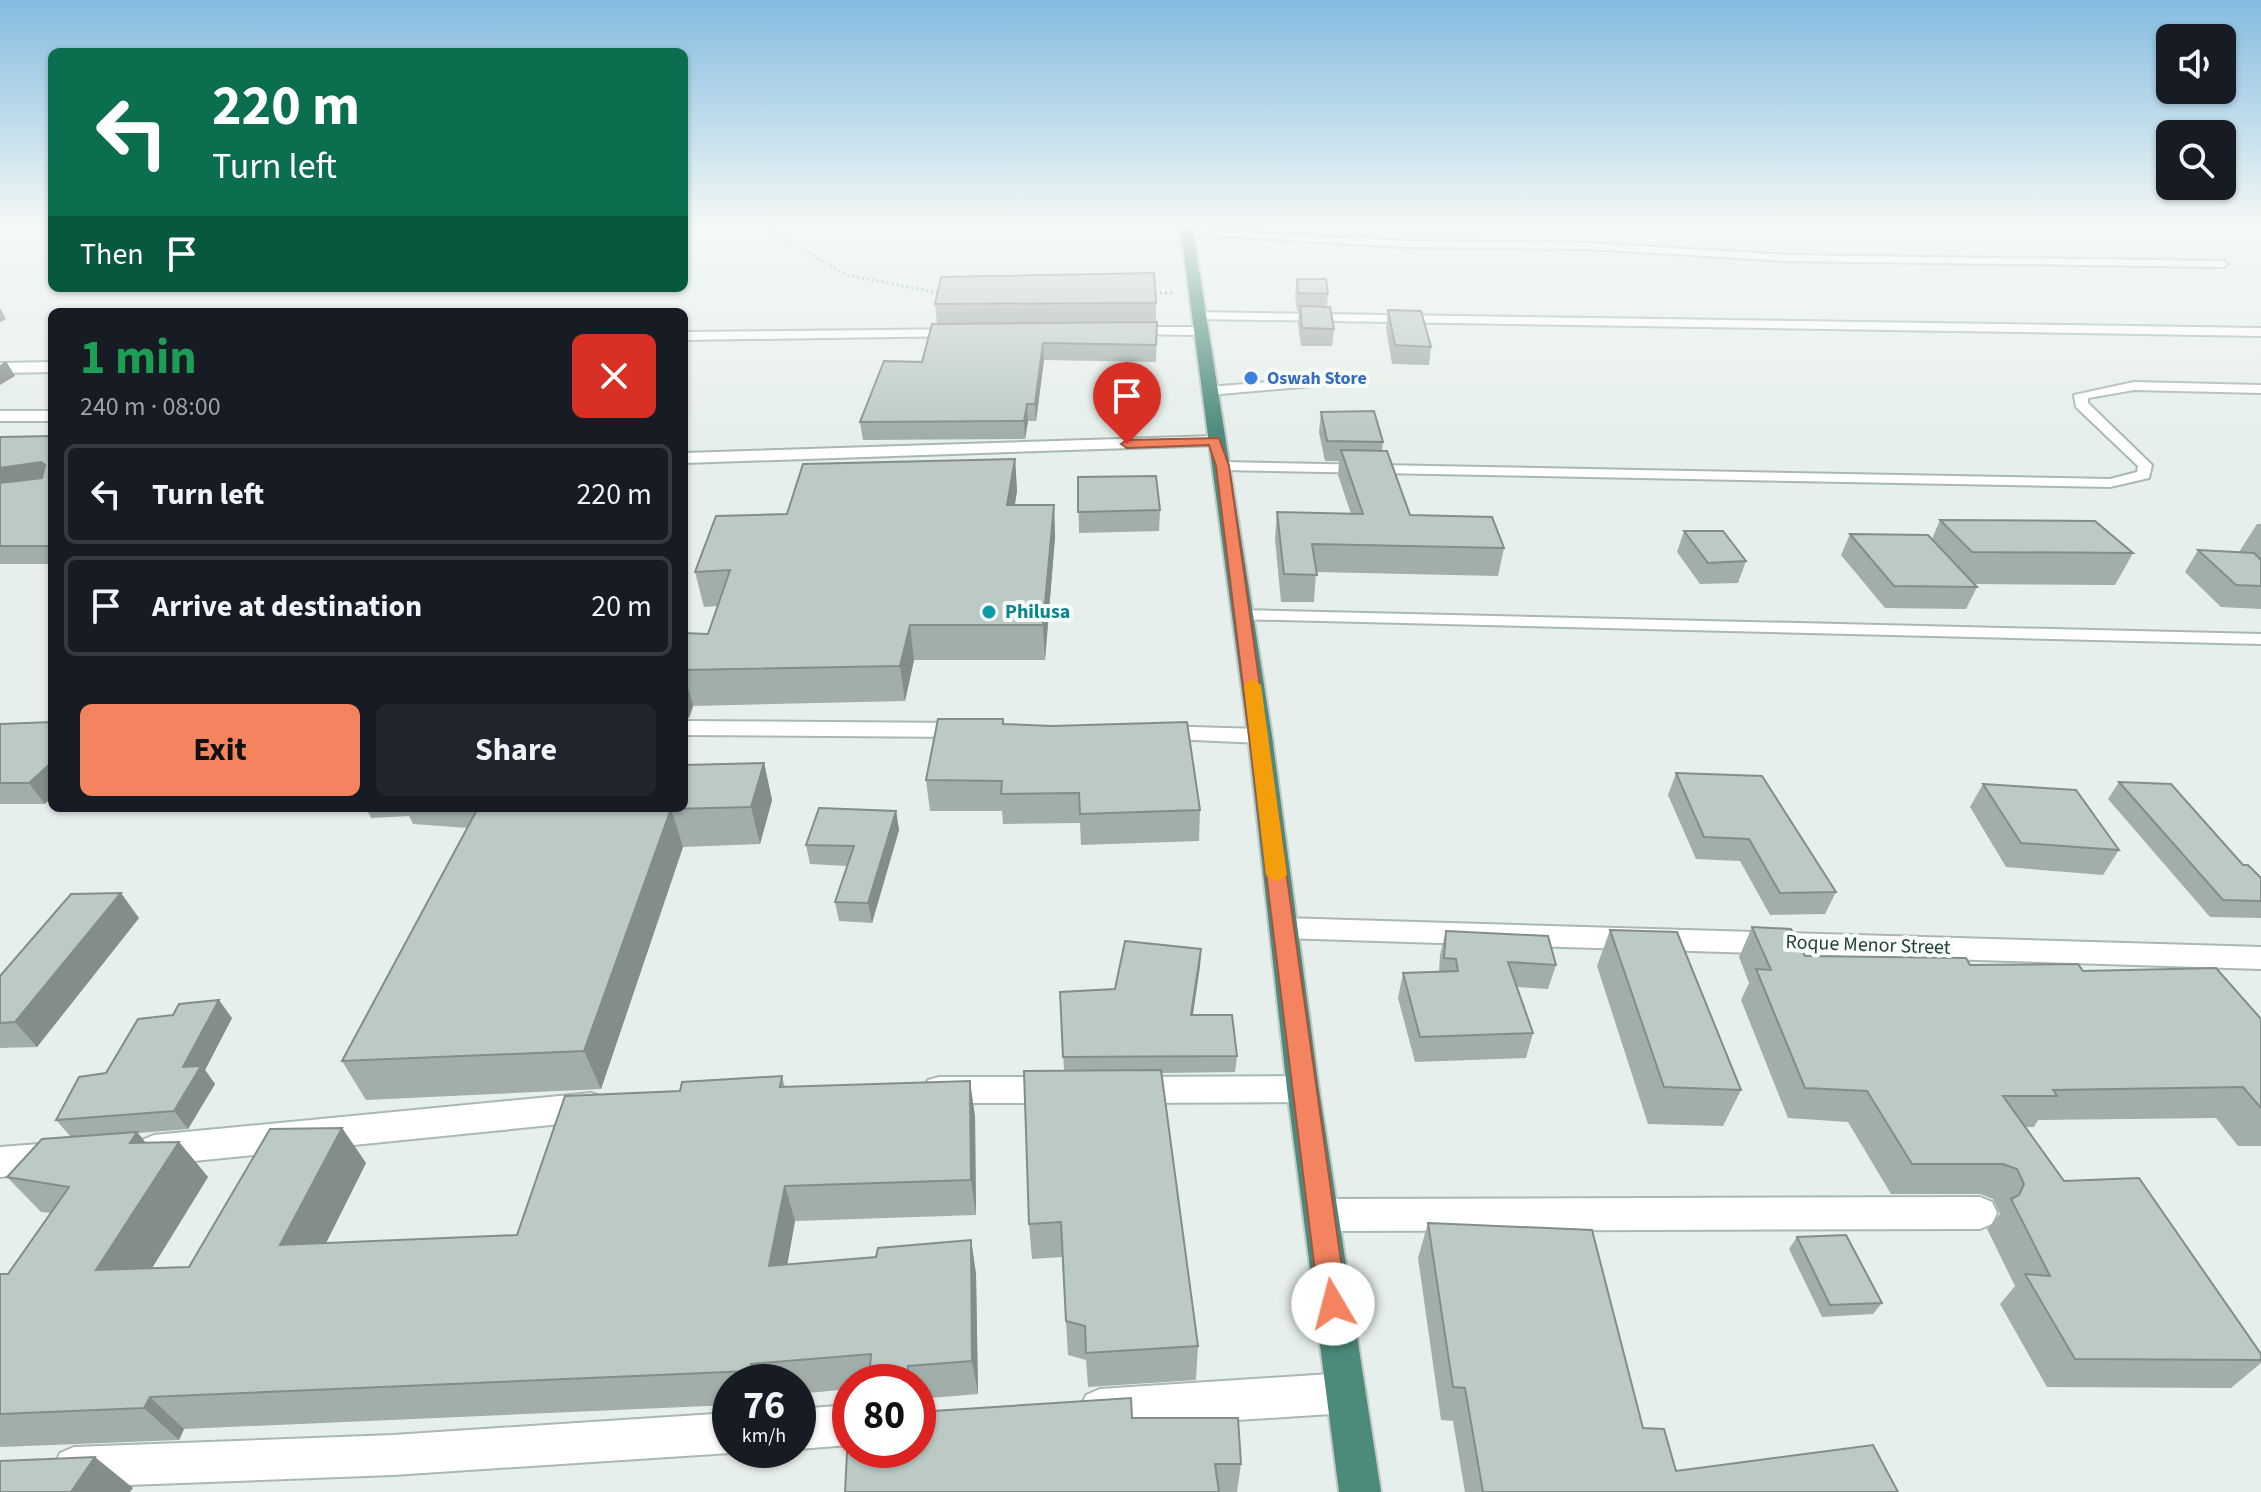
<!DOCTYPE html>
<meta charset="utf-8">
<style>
:root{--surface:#171b24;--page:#20242c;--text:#f1f3f6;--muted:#9ea1a6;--line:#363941;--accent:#f4845f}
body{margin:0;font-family:"Source Sans 3",sans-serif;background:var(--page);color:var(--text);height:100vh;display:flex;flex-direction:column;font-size:30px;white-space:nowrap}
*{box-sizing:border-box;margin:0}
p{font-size:26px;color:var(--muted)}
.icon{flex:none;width:44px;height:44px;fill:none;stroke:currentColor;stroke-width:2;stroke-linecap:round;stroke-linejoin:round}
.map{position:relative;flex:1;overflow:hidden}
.sheet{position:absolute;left:48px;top:308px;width:640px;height:504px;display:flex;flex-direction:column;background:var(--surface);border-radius:12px;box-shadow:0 2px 6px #0004}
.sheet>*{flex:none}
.top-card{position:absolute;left:48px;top:48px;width:640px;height:244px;border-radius:12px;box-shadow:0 2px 6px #0004;background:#0b6e4f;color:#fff;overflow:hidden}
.buttons{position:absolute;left:2156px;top:24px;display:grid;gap:16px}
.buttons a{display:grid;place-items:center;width:80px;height:80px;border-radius:12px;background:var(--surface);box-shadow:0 2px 6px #0004;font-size:40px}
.speed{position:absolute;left:712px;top:1364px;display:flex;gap:16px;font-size:40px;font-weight:700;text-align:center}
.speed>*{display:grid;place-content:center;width:104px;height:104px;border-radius:50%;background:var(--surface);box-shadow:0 2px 6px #0004;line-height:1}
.speed small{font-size:20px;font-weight:400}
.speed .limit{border:12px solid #d22;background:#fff;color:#111}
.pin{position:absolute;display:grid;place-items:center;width:68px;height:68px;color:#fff;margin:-82px -34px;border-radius:50% 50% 50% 0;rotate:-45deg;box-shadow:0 0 8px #0007}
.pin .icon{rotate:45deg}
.me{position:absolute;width:88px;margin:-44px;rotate:352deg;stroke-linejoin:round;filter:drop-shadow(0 0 6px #0008)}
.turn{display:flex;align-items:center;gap:28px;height:168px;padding:0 32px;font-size:36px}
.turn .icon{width:104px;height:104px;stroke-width:2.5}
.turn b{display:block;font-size:56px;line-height:68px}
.then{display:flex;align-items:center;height:76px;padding:0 32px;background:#0003;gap:16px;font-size:30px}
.round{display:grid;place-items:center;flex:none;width:84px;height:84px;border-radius:12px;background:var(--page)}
.summary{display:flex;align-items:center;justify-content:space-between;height:136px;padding:0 32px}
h1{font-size:48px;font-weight:700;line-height:60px;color:#1e9e55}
.button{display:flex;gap:16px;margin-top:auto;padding:16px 32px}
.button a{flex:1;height:92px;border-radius:12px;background:var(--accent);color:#111;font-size:32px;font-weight:700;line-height:92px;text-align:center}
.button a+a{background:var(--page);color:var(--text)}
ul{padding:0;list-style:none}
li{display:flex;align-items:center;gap:24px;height:100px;margin:0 16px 12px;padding:0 16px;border:4px solid var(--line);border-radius:12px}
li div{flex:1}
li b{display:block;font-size:30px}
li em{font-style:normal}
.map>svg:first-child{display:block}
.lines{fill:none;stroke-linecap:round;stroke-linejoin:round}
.service-casing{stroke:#a8b8b2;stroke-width:4}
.minor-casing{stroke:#a8b8b2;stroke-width:4}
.tertiary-casing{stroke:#a8b8b2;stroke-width:4}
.secondary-casing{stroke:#a4bbb3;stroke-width:4}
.trunk-casing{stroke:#c2cac8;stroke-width:4}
.path{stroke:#86b3a5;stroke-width:3;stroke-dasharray:2 3;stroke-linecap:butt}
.service{fill:#fff;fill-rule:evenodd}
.minor{fill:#fff;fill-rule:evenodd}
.tertiary{fill:#fff;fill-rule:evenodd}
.secondary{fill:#fff;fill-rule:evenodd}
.trunk{fill:#4c8a7c;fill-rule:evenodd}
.wall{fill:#a1aea9}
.shaded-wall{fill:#838d89}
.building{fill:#bbcac4;stroke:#838d89;stroke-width:2}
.route{fill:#f4845f;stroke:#9f563e;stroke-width:2}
.slow{fill:#f59e0b}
.shop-dot{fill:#3f7fe0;stroke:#f7fbf9;stroke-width:3}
.culture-dot{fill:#0f9aa8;stroke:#f7fbf9;stroke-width:3}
.labels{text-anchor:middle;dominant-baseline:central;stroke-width:8;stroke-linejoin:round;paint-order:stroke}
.far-shop-label{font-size:18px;font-weight:bold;fill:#366cbe;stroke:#f7fbf9;text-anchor:start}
.culture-label{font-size:20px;font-weight:bold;fill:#0d838f;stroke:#f7fbf9;text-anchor:start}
.street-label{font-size:20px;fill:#24423a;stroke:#f7fbf9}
</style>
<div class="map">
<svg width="2261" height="1492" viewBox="0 0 2261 1492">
<rect width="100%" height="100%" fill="#e6efeb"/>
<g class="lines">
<!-- service casing -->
<g class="service-casing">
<g id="service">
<polygon points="1187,229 1404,241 1589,243 1787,255 2223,261 2228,264 2223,267 1787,261 1589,249 1404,247 1183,234"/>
<polygon points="1354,375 1360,379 1359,382 1209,395 1202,391 1209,387"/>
<polygon points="2134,382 2261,385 2261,393 2134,390 2088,398 2088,403 2152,465 2149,478 2110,487 1223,470 1216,466 1223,462 2110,479 2137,472 2138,466 2076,407 2074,395"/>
<polygon points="1242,610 2261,634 2261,644 1236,619 1233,615"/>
</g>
</g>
<!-- minor casing -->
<g class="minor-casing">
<g id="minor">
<polygon points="1126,327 1202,327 1209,331 1202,335 1121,334 1121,328"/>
<polygon points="967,329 967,335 962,336 684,340 684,332"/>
<polygon points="52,362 52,372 0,373 0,363"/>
<rect x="0" y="411" width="52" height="10"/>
<polygon points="1215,436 1223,441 1221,445 684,463 684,453"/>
<polygon points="684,721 966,723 978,730 966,737 684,735"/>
<polygon points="1158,726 1260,729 1272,736 1260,743 1150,738 1146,733 1150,728"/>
<polygon points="1303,1076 1314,1079 1319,1089 1314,1099 1303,1102 1131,1103 1120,1100 1115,1090 1120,1080 1131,1077"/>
<polygon points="939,1077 1054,1077 1065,1080 1070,1090 1065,1100 1054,1103 939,1103 928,1100 923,1090 928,1080"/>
<polygon points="591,1093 602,1097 607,1107 602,1117 591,1121 154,1165 142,1160 137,1150 142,1140 154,1135"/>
<polygon points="53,1143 65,1147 70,1158 65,1169 0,1177 0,1147"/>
<polygon points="1980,1197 1992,1202 1997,1213 1992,1224 1980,1229 1320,1231 1308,1226 1303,1215 1308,1204 1320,1199"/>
<polygon points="1346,1373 1360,1379 1366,1393 1360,1407 1346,1413 1100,1429 1086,1423 1080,1409 1086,1395 1100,1389"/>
<polygon points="850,1405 850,1445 798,1449 798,1409"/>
<polygon points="730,1413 730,1450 737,1450 730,1453 393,1475 74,1487 60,1481 54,1467 60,1453 74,1447 393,1435"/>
</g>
</g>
<!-- tertiary casing -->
<g class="tertiary-casing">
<polygon id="tertiary" points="1283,918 2261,947 2261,969 1283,938 1273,935 1269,928 1273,921"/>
</g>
<!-- secondary casing -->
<g class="secondary-casing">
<polygon id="secondary" points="1195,312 2261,328 2261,336 1200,319 1195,318"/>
</g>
<!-- trunk casing -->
<g class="trunk-casing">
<polygon id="trunk" points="1180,225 1192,225 1272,736 1319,1089 1381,1492 1339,1492 1287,1089 1248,736"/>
</g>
<!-- path -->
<g class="path">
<polyline points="761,225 847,275 944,294"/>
<polyline points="1150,293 1172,293"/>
</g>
<!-- service -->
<use href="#service" class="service"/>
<!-- minor -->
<use href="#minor" class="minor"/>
<!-- tertiary -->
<use href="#tertiary" class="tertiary"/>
<!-- secondary -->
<use href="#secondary" class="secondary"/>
<!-- trunk -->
<use href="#trunk" class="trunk"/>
</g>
<!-- wall -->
<g class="wall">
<polygon points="1297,279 1328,294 1327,307 1334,329 1332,346 1301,346 1298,324 1299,311 1297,311 1295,296"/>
<polygon points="1156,303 1156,322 1157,322 1156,362 1044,360 1036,421 1028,421 1025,439 863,440 860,422 922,362 937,324 935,304"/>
<polygon points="1388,310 1431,347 1429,365 1392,364 1386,328"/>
<polygon points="1321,412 1383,442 1382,451 1410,515 1504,548 1498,576 1316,572 1314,602 1281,602 1275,539 1277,512 1351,514 1338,475 1339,461 1325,461 1319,432"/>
<polygon points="52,436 52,564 0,564 0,437"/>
<polygon points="1015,459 1017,491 1015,505 1054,505 1055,537 1045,660 914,660 905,701 693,706 689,718 684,719 684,633 708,634 718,606 704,607 695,572 787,514"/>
<polygon points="1078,477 1160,510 1159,531 1079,533"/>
<polygon points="1940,520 2133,553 2115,585 1974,584 1977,587 1966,609 1885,608 1841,555 1850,534 1932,539"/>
<polygon points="2257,524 2261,524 2261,609 2221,607 2185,572 2198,550 2239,552"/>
<polygon points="1684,531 1746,561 1738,583 1700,584 1677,552"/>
<polygon points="1003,719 1004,724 1200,810 1199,841 1081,845 1080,823 1003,824 1002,811 930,811 926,780"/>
<polygon points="0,724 45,804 0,804"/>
<polygon points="764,763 772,800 760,844 683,847 601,1089 366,1100 342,1061 468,828 413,824 409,816 371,818 366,808 684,808"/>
<polygon points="1676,773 1836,892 1825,914 1770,915 1740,861 1696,859 1668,795"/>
<polygon points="2119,782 2243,865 2261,878 2261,918 2210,917 2108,799"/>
<polygon points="1983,784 2119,850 2103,875 2006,867 1970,807"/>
<polygon points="896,811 899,830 872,923 839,921 835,902 847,866 810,864 806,845"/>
<polygon points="139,918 37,1047 0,1048 0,976"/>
<polygon points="1752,927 1805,956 2083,971 2261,1019 2261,1146 2238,1146 2216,1118 2038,1120 2034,1127 2025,1127 2064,1181 2261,1354 2261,1363 2231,1388 2047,1387 2000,1304 2015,1286 1987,1229 2000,1214 1993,1199 1980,1194 1891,1194 1848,1122 1788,1118 1741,1000 1749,983 1739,957"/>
<polygon points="1610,930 1741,1090 1723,1126 1648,1124 1597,966"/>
<polygon points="1446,931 1556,965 1548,989 1517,987 1533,1033 1526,1058 1415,1062 1398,998 1403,973 1439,972 1440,955"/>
<polygon points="1201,949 1200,966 1193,1015 1237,1056 1235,1072 1162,1073 1198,1346 1196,1380 1088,1387 1086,1360 1068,1355 1062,1257 1032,1259 1029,1224 1064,1070 1060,992 1115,989"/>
<polygon points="232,1018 205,1070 215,1084 188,1129 138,1133 145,1142 179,1142 208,1177 152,1268 189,1267 342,1128 366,1163 326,1243 517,1235 680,1091 782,1076 785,1087 975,1116 976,1215 795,1221 787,1264 876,1257 971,1240 976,1274 978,1394 918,1399 918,1382 850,1382 850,1389 798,1394 798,1382 730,1382 730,1405 184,1429 179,1440 0,1447 0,1274 8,1274 51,1213 41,1212 7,1177 71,1137 56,1120 106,1073"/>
<polygon points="1428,1223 1643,1428 1676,1471 1898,1492 1465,1492 1453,1421 1441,1420 1418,1258"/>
<polygon points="1797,1237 1882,1303 1873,1314 1822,1317 1789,1249"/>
<polygon points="1132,1418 1241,1464 1237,1492 845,1492"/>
</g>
<!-- shaded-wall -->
<g class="shaded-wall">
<polygon points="0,308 6,319 0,322"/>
<polygon points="1043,343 1044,360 1036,421 1035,404"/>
<polygon points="6,361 15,376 0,385 0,365"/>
<polygon points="1027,404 1028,421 1025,439 1024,421"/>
<polygon points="1015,459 1017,491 1009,537 1007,505"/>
<polygon points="41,462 52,479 0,487 0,468"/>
<polygon points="1054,505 1055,537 1045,660 1043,625"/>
<polygon points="910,625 914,660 905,701 900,666"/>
<polygon points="684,671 693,706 689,718 684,700"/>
<polygon points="52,762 52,797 45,804 29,783"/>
<polygon points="764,763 772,800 760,844 751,807"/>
<polygon points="671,809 683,847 601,1089 584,1051"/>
<polygon points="896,811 899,830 872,923 868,903"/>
<polygon points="121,893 139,918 37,1047 15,1022"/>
<polygon points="1201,949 1200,966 1190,1032 1191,1015"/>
<polygon points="219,1000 232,1018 205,1070 215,1084 188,1129 174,1111 183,1067"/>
<polygon points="970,1081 975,1116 976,1215 971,1180"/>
<polygon points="342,1128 366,1163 308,1279 280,1245"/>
<polygon points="137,1132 164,1165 179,1142 208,1177 130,1304 96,1270 130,1143"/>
<polygon points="785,1186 795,1221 781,1300 769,1266"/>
<polygon points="971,1240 976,1274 978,1394 972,1361"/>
<polygon points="751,1364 758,1382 755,1382 750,1371"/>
<polygon points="908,1366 912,1382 908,1382"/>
<polygon points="150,1397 184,1429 179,1440 144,1408"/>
<polygon points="95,1457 133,1488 130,1492 71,1492"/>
</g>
<!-- building -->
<g class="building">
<polygon points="1154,273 1156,303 935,304 941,277"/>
<polygon points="1297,279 1326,279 1328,294 1298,293"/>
<polygon points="1300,306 1330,307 1334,329 1302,328"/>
<polygon points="1388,310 1421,311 1431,347 1395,345"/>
<polygon points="1157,322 1156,345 1043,343 1035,404 1027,404 1024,421 860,422 884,361 922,362 932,324"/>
<polygon points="1374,411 1383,442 1327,441 1321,412"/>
<polygon points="52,436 52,545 51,546 0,546 0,483 42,478 45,465 41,462 0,468 0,437"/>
<polygon points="1341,450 1387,451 1410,515 1492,517 1504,548 1312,544 1317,575 1284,574 1277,512 1363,514"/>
<polygon points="1015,459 1007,505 1054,505 1043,625 910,625 900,666 684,670 684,633 708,634 730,570 695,572 716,516 787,514 803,464"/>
<polygon points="1156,476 1160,510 1078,512 1078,477"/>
<polygon points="1940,520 2095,521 2133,553 1972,552"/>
<polygon points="1684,531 1723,531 1746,561 1708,563"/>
<polygon points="1850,534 1928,535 1977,587 1894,586"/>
<polygon points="2198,550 2254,553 2261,560 2261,586 2236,585"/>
<polygon points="938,719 1003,719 1003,724 1052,726 1187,722 1200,810 1080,814 1079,793 1001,794 1002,781 926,780"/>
<polygon points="52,722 52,762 29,783 0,783 0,724"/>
<polygon points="764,763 751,807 671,809 584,1051 342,1061 478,808 684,808 684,765"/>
<polygon points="1676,773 1762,776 1836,892 1780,893 1749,839 1704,837"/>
<polygon points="2119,782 2171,784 2243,865 2248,865 2261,878 2261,901 2223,900"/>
<polygon points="1983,784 2076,790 2119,850 2021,843"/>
<polygon points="819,808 896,811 868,903 835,902 854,846 806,845"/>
<polygon points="121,893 15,1022 0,1023 0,976 71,894"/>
<polygon points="1752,927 1791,929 1805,956 1966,958 1970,965 2078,964 2083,971 2216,968 2261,1019 2261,1108 2243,1087 2053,1090 2057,1096 2003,1096 2064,1181 2139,1178 2261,1354 2261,1360 2075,1359 2025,1274 2050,1276 2011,1199 2019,1195 2024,1184 2017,1169 2003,1164 1912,1164 1867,1091 1805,1088 1756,969 1771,970"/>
<polygon points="1610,930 1677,932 1741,1090 1664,1087"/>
<polygon points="1446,931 1548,936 1556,965 1508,962 1533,1033 1420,1037 1403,973 1458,971 1456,959 1444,958"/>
<polygon points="1125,941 1201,949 1191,1015 1232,1015 1237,1056 1063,1057 1060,992 1115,989"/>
<polygon points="219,1000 183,1067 201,1066 174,1111 56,1120 79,1077 106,1073 138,1019 173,1015 179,1004"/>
<polygon points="1161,1070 1198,1346 1086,1353 1085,1326 1066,1321 1061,1222 1029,1224 1024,1071"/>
<polygon points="782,1076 780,1087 970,1081 971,1180 785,1186 769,1266 876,1257 878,1248 971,1240 972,1361 908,1366 908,1382 869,1382 871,1354 751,1364 750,1371 150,1397 144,1408 0,1414 0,1274 8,1274 69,1187 7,1177 42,1139 137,1132 130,1143 179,1142 96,1270 189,1267 270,1129 342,1128 280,1245 517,1235 565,1096 680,1091 682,1082"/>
<polygon points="1428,1223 1592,1230 1643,1428 1664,1429 1676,1471 1873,1445 1898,1492 1483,1492 1465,1388 1453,1387"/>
<polygon points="1846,1235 1882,1303 1830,1305 1797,1237"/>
<polygon points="1131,1398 1132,1418 1238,1418 1241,1464 1215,1464 1219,1492 845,1492 849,1414 850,1450 918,1450 918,1412"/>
<polygon points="95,1457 71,1492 0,1492 0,1461"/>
</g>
<!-- sky -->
<linearGradient id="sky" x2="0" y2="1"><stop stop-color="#84bce0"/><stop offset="0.52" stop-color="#f4f8f6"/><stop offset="1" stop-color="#f4f8f6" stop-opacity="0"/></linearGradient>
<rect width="2261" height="434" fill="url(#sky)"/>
<!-- route -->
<polygon class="route" points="1219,438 1229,466 1347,1304 1343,1313 1333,1317 1323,1313 1319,1304 1216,466 1209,445 1127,448 1121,444 1127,440"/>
<!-- slow -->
<polygon class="slow" points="1252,679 1261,685 1287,875 1277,882 1266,875 1244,685"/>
<!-- markers -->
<circle class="shop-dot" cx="1251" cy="378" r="8"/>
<circle class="culture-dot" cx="989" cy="612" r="8"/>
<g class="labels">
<!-- far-shop labels -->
<g class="far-shop-label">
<text x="1267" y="378">Oswah Store</text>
</g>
<!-- culture labels -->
<g class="culture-label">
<text x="1005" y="612">Philusa</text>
</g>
<!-- street labels -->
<g class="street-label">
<text transform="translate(1868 945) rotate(2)">Roque Menor Street</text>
</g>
</g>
</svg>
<div class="buttons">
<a><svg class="icon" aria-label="sound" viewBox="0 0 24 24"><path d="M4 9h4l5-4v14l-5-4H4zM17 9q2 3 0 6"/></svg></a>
<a><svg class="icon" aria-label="search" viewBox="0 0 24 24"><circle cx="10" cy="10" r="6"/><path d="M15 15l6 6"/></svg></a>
</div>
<div class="speed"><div>76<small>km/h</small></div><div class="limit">80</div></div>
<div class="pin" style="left:1127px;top:444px;background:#d93025"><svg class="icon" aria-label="arrive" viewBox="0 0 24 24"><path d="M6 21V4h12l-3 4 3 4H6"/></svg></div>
<svg class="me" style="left:1333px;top:1304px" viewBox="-20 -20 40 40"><circle r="19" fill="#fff"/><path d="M0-13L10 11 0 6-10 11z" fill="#f4845f"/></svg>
<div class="top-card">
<div class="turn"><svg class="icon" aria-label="left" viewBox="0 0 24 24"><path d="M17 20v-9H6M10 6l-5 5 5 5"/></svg><div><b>220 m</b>Turn left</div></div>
<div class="then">Then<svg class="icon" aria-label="arrive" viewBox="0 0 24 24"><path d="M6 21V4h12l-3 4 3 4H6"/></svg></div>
</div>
<section class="sheet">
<div class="summary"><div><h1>1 min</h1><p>240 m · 08:00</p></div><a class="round" style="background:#d93025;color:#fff"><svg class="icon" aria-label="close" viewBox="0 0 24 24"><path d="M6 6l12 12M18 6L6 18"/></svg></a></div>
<ul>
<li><svg class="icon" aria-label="left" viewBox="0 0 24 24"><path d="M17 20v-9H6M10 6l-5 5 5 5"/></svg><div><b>Turn left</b></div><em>220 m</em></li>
<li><svg class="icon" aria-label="arrive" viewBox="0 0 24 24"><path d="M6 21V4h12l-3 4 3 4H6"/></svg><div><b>Arrive at destination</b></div><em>20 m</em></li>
</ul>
<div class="button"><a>Exit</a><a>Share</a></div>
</section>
</div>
